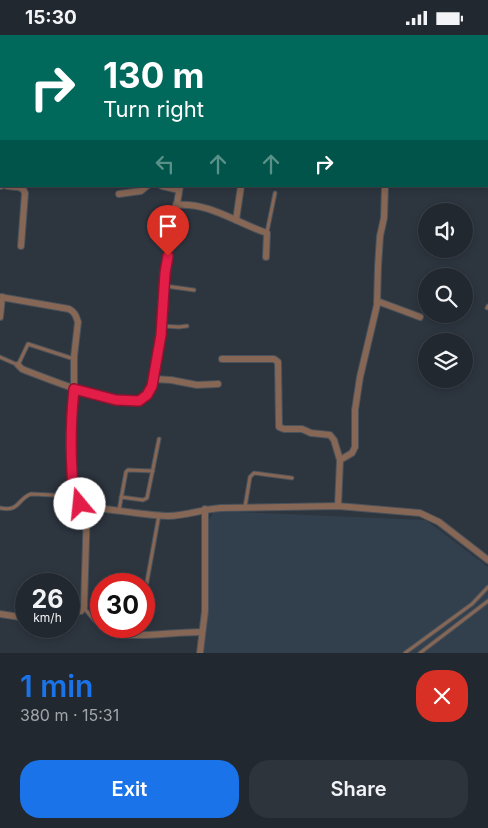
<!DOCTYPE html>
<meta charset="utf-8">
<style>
:root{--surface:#22282f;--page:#2e343b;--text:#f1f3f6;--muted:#a2a6aa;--line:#3f444b;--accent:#1a73e8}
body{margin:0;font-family:Inter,sans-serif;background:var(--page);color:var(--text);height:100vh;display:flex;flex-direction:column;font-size:19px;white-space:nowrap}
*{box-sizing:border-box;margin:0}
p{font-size:16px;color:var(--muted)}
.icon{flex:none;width:28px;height:28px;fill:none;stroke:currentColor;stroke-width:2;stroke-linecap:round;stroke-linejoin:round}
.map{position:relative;height:618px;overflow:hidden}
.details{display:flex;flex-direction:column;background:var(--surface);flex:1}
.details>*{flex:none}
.banner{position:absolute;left:0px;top:0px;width:489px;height:152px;box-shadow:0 2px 8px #0003,0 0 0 1px var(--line);background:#00695c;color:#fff;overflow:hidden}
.controls{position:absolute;left:418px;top:168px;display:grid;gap:10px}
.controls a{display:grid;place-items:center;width:55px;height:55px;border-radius:50%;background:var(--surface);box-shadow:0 2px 8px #0003,0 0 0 1px var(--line);font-size:25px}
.speed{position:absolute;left:15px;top:538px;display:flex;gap:10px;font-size:25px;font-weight:700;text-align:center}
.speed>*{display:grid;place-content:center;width:65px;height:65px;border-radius:50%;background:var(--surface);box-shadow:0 2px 8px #0003,0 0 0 1px var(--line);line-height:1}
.speed small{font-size:12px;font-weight:400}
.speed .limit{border:8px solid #d22;background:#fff;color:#111}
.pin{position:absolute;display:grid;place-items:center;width:42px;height:42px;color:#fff;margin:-51px -21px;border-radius:50% 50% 50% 0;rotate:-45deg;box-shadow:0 0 5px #0007}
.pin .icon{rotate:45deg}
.me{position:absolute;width:55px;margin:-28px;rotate:343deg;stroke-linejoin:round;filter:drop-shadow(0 0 4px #0008)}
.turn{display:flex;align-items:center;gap:18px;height:105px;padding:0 20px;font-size:22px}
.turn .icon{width:65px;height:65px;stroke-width:2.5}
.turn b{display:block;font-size:35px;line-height:42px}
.lanes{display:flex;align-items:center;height:48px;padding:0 20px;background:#0003;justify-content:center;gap:25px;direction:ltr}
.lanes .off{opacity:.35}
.round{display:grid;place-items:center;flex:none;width:52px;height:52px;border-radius:20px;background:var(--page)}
.headline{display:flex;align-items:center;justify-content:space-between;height:85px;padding:0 20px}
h1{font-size:30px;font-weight:600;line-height:38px;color:var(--accent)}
.primary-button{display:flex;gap:10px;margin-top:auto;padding:10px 20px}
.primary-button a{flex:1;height:58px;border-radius:20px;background:var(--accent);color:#fff;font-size:20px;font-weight:600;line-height:58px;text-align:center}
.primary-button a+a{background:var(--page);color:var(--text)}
.status{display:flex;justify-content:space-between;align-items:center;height:35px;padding:0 25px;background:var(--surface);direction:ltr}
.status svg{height:14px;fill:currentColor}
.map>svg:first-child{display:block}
.built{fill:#323f4d}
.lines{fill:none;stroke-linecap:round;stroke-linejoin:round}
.service-casing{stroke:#49515a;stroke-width:5}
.minor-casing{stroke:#49515a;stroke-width:8}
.service{stroke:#866655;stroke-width:3}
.minor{stroke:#866655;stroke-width:6}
.route-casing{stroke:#92132f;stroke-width:12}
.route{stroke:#e11d48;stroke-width:9}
</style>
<div class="status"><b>15:30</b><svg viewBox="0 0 49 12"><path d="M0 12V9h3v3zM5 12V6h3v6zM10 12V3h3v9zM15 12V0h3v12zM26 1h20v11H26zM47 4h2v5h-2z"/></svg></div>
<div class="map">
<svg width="488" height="618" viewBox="0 0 488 618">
<rect width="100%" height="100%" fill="#2d353f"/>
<!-- built -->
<polygon class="built" points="214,476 426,485 488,532 488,618 204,618 209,485"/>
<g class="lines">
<!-- service casing -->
<g class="service-casing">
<g id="service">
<polyline points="40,0 40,1"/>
<polyline points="267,197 275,158"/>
<polyline points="165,251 194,255"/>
<polyline points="487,273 488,271"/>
<polyline points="162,291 179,292 187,291"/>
<polyline points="0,322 18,330 28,309 74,324"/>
<polyline points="121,462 143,465 147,463 159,404"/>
<polyline points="245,472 250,442 254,438 292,443"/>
<path d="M0 473C20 477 17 464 31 459L73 461"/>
<polyline points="119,475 126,437 128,435 153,436"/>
<polyline points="84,573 95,586"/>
<path d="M151 577C152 569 147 561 146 552L159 480"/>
<polyline points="405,618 472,569 488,552"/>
<polyline points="420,618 488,566"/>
</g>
</g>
<!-- minor casing -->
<g class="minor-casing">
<g id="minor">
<polyline points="13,0 13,1"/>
<polyline points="69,0 69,1"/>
<polyline points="213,1 213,0"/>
<polyline points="421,1 421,0"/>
<polyline points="0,13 1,13"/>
<polyline points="0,151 1,151"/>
<polyline points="7,151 16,152"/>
<polyline points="16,151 23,154 25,158 21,211"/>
<polyline points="162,151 179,155"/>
<polyline points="119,159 141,156 147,151"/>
<path d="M176 170C210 167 236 188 267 198L266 222"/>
<polyline points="236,185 241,151"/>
<path d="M0 262 69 274C75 277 76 281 78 287L74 322V354L70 391 69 409 74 461 80 469 87 472C113 474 141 480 168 481 186 481 203 474 221 473L338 471 420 478 439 487 488 525"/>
<polyline points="377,266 420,282"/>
<polyline points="0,282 2,262"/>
<polyline points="222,324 274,324 278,327 279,392 284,394 302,394 311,398 330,400 334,405 340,425"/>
<path d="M18 330 22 334C61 349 96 364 139 366L147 360 152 351 161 300 165 238 180 151"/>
<polyline points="154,344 171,345 197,350 218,349"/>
<polyline points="338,471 340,425 352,418 355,412 355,375 360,342 377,270 378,232 380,201 384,183 385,151"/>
<polyline points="69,575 81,576 84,572 87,472"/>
<polyline points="0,579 26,583"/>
<path d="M129 600C154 601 178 597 202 597"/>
<polyline points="200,618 205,576 205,474"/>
</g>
</g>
<!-- service -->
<use href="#service" class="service"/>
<!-- minor -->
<use href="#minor" class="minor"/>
</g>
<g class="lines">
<!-- route casing -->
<g class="route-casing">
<path id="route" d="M80 469C71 461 73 448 72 436 70 406 71 384 74 354L116 365 139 366 147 360 152 351 161 300 165 238 168 221"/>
</g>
<!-- route -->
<use href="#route" class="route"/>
</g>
</svg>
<div class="controls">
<a><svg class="icon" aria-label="sound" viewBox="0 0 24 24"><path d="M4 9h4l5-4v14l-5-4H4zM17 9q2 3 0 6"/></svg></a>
<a><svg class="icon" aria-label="search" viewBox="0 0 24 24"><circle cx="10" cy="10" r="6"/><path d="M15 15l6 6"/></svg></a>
<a><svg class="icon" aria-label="layers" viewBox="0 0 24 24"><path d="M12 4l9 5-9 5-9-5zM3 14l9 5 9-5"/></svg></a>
</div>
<div class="speed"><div>26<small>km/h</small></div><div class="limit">30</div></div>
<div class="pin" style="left:168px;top:221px;background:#d93025"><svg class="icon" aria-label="arrive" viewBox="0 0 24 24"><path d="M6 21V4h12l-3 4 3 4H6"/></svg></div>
<svg class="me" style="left:80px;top:469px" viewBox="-20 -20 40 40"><circle r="19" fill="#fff"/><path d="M0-13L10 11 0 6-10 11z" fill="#e11d48"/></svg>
<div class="banner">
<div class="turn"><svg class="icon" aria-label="right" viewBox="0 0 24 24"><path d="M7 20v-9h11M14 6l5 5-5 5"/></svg><div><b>130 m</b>Turn right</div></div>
<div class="lanes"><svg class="icon off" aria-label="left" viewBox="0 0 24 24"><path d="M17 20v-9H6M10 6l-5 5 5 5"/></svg><svg class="icon off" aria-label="ahead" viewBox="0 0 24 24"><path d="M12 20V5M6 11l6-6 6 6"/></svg><svg class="icon off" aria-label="ahead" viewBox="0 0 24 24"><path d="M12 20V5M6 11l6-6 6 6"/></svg><svg class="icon" aria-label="right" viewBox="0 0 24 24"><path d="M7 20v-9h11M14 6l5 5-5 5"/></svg></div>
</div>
</div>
<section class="details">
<div class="headline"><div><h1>1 min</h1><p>380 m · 15:31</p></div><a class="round" style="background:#d93025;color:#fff"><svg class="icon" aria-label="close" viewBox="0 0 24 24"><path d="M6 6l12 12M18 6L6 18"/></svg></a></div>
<div class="primary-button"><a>Exit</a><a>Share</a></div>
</section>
